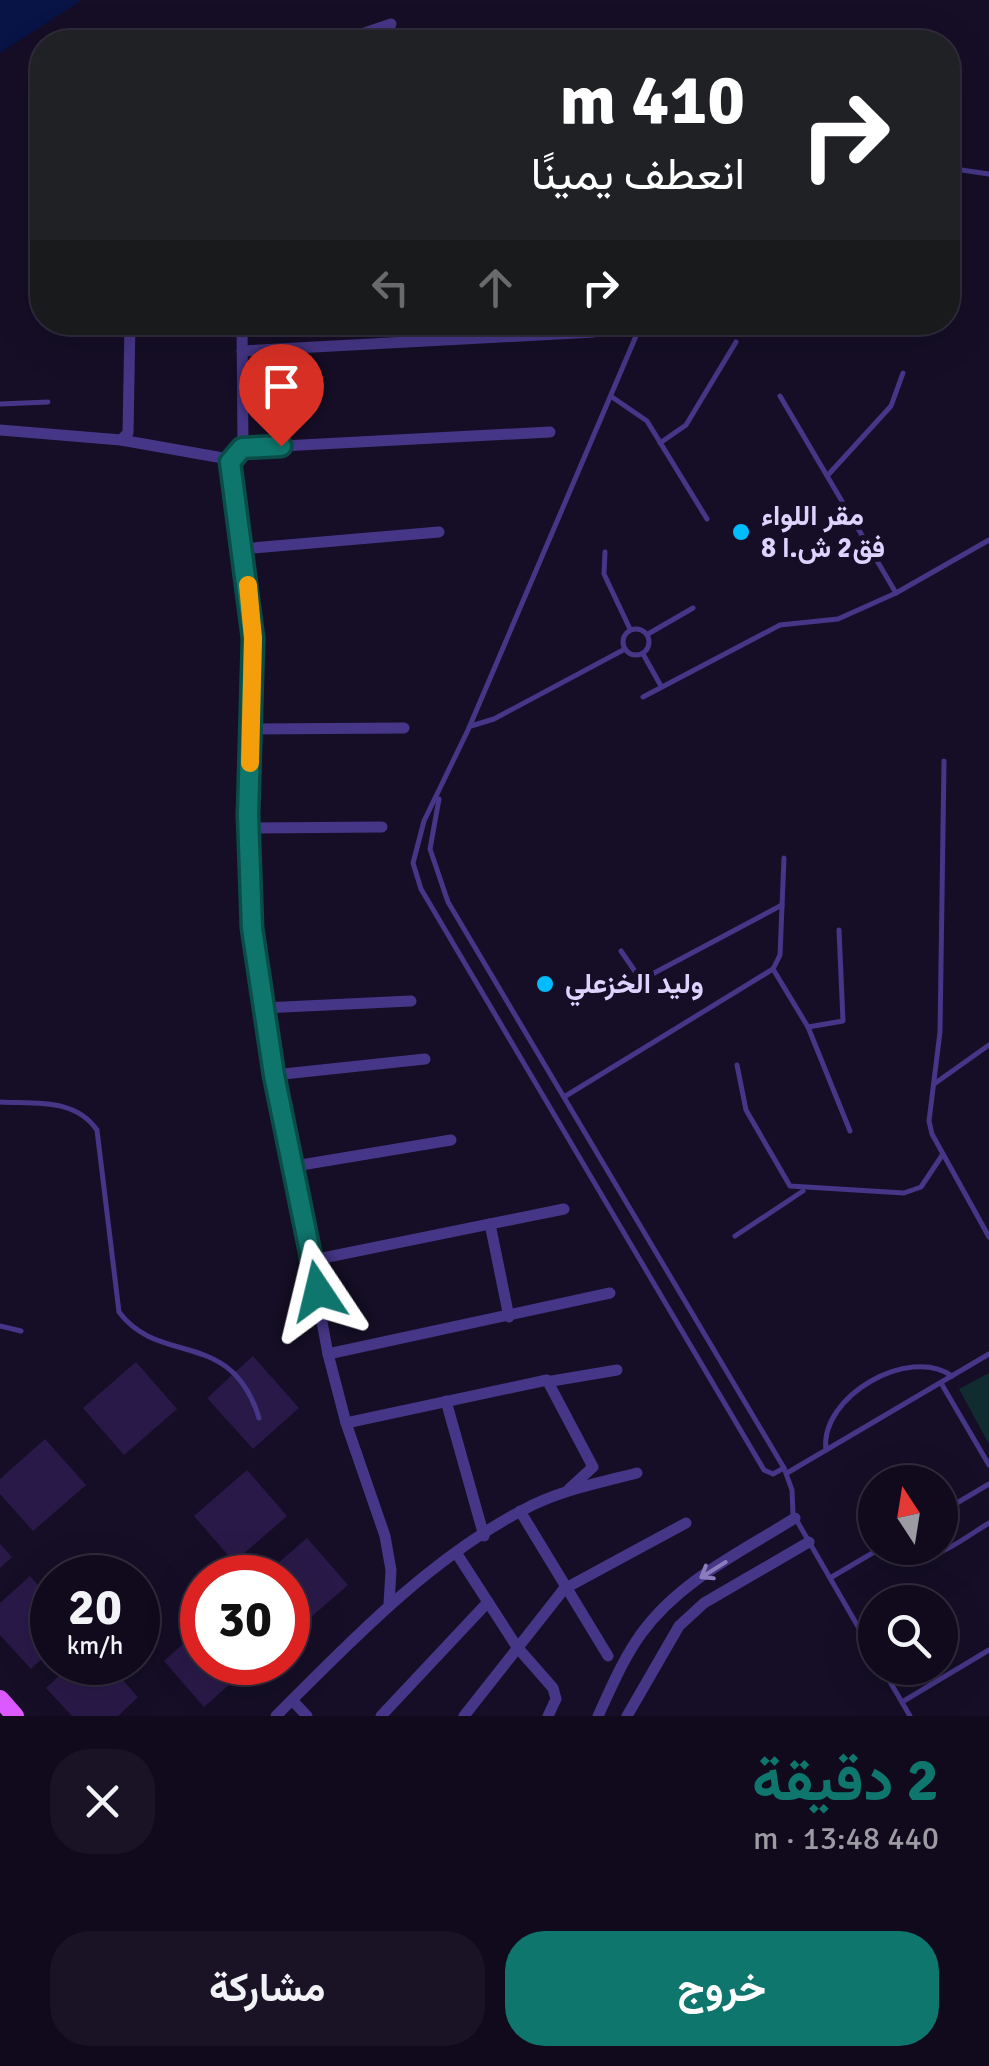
<!DOCTYPE html>
<html lang="ar">
<meta charset="utf-8">
<style>
:root{--surface:#100a1c;--page:#191325;--text:#f1f3f6;--muted:#9c9aa3;--line:#302b3b;--accent:#0f766e}
body{margin:0;font-family:Signika,Vazirmatn,sans-serif;background:var(--page);color:var(--text);direction:rtl;height:100vh;display:flex;flex-direction:column;font-size:38px;white-space:nowrap}
*{box-sizing:border-box;margin:0}
p{font-size:32px;color:var(--muted)}
.icon{flex:none;width:55px;height:55px;fill:none;stroke:currentColor;stroke-width:2;stroke-linecap:round;stroke-linejoin:round}
.map{position:relative;height:1716px;overflow:hidden;direction:ltr}
.drawer{display:flex;flex-direction:column;background:var(--surface);flex:1}
.drawer>*{flex:none}
.guide{position:absolute;left:30px;top:30px;width:930px;height:305px;border-radius:40px;box-shadow:0 10px 40px #0002,0 0 0 2px var(--line);direction:rtl;background:#202124;color:#fff;overflow:hidden}
.needle{width:65px;rotate:348deg}
.tools{position:absolute;left:858px;top:1465px;display:grid;gap:20px}
.tools a{display:grid;place-items:center;width:100px;height:100px;border-radius:50%;background:var(--surface);box-shadow:0 10px 40px #0002,0 0 0 2px var(--line);font-size:50px}
.speed{position:absolute;left:30px;top:1555px;display:flex;gap:20px;font-size:50px;font-weight:700;text-align:center}
.speed>*{display:grid;place-content:center;width:130px;height:130px;border-radius:50%;background:var(--surface);box-shadow:0 10px 40px #0002,0 0 0 2px var(--line);line-height:1}
.speed small{font-size:25px;font-weight:400}
.speed .limit{border:15px solid #d22;background:#fff;color:#111}
.pin{position:absolute;display:grid;place-items:center;width:85px;height:85px;color:#fff;margin:-102px -42px;border-radius:50% 50% 50% 0;rotate:-45deg;box-shadow:0 0 10px #0007}
.pin .icon{rotate:45deg}
.me{position:absolute;width:110px;margin:-55px;rotate:350deg;stroke-linejoin:round;filter:drop-shadow(0 0 8px #0008)}
.turn{display:flex;align-items:center;gap:35px;height:210px;padding:0 50px;font-size:45px}
.turn .icon{width:130px;height:130px;stroke-width:2.5}
.turn b{display:block;font-size:70px;line-height:85px}
.lanes{display:flex;align-items:center;height:95px;padding:0 50px;background:#0003;justify-content:center;gap:50px;direction:ltr}
.lanes .off{opacity:.35}
.round{display:grid;place-items:center;flex:none;width:105px;height:105px;border-radius:40px;background:var(--page)}
.head{display:flex;align-items:center;justify-content:space-between;height:170px;padding:0 50px}
h1{font-size:60px;font-weight:700;line-height:75px;color:var(--accent)}
.button{display:flex;gap:20px;margin-top:auto;padding:20px 50px}
.button a{flex:1;height:115px;border-radius:40px;background:var(--accent);color:#fff;font-size:40px;font-weight:700;line-height:115px;text-align:center}
.button a+a{background:var(--page);color:var(--text)}
.map>svg:first-child{display:block}
.green{fill:#102c30}
.water{fill:#071445}
.building{fill:#291948}
.lines{fill:none;stroke-linecap:round;stroke-linejoin:round}
.lane{stroke:#463687;stroke-width:5}
.street{stroke:#463687;stroke-width:11}
.primary{stroke:#db59ff;stroke-width:18}
.oneway{stroke:#8a7cbd}
.route-casing{stroke:#0a4d48;stroke-width:25}
.route{stroke:#0f766e;stroke-width:18}
.slow{stroke:#f59e0b;stroke-width:18}
.poi-dot{fill:#00bcfd;stroke:#150e26;stroke-width:4}
.labels{text-anchor:middle;dominant-baseline:central;stroke-width:10;stroke-linejoin:round;paint-order:stroke}
.poi-label{font-size:28px;font-weight:bold;fill:#ded2ff;stroke:#150e26;text-anchor:start}
</style>
<div class="map">
<svg width="989" height="1716" viewBox="0 0 989 1716">
<rect width="100%" height="100%" fill="#150e26"/>
<!-- green -->
<polygon class="green" points="989,1373 989,1444 959,1389"/>
<!-- water -->
<polygon class="water" points="0,0 82,0 0,53"/>
<!-- building -->
<g class="building">
<polygon points="253,1356 299,1408 253,1449 207,1398"/>
<polygon points="136,1362 177,1409 124,1455 83,1408"/>
<polygon points="45,1439 86,1485 33,1531 0,1494 0,1479"/>
<polygon points="247,1470 287,1516 234,1562 194,1516"/>
<polygon points="307,1538 348,1585 295,1631 288,1622 288,1578 261,1578"/>
<polygon points="0,1544 12,1557 0,1568"/>
<polygon points="30,1576 52,1601 52,1649 31,1669 0,1635 0,1603"/>
<polygon points="202,1627 202,1662 255,1662 204,1707 164,1661"/>
<polygon points="74,1662 107,1662 138,1697 118,1716 72,1716 46,1688"/>
</g>
<g class="lines">
<!-- lane -->
<g class="lane">
<polyline points="948,168 989,174"/>
<polyline points="642,322 468,730 424,821 413,863 421,889 764,1470 773,1474 784,1468"/>
<polyline points="780,396 896,593"/>
<polyline points="612,397 647,421 707,519"/>
<polyline points="0,404 48,402"/>
<polyline points="660,443 686,425 736,342"/>
<polyline points="828,475 891,406 903,373"/>
<polyline points="605,552 604,574 630,629"/>
<circle cx="636" cy="642" r="13"/>
<polyline points="648,634 693,608"/>
<polyline points="643,654 661,686"/>
<polyline points="643,697 780,625 838,619 896,593 989,540"/>
<polyline points="471,726 494,719 625,649"/>
<polyline points="944,761 940,1032 929,1121 932,1134 989,1237"/>
<polyline points="439,799 430,849 448,902 784,1468 792,1490 793,1514 875,1656"/>
<polyline points="621,951 641,980 782,905"/>
<polyline points="773,969 808,1027 850,1131"/>
<polyline points="808,1027 843,1021 839,930"/>
<polyline points="737,1065 746,1110 790,1186 904,1193 921,1187 943,1154"/>
<polyline points="934,1084 989,1045"/>
<polyline points="564,1097 773,969 780,955 784,858"/>
<path d="M0 1102C36 1104 75 1098 97 1130L119 1312C160 1367 231 1327 259 1418"/>
<polyline points="735,1236 803,1191"/>
<polyline points="0,1326 21,1331"/>
<polyline points="941,1383 989,1465"/>
<path d="M826 1450C819 1397 909 1345 952 1376"/>
<polyline points="787,1473 989,1354"/>
<polyline points="940,1513 989,1484"/>
<path d="M884 1548C920 1576 957 1542 989 1523"/>
<polyline points="830,1578 881,1548"/>
<polyline points="882,1668 910,1716"/>
<polyline points="902,1702 989,1650"/>
</g>
<!-- street -->
<g class="street">
<polyline points="338,42 391,24"/>
<polyline points="242,351 594,332"/>
<polyline points="0,430 121,440 128,433 130,322"/>
<polyline points="121,440 223,458 232,468 253,637 250,892 263,1008 328,1354 346,1423 385,1536 391,1570 389,1604"/>
<polyline points="243,448 550,432"/>
<polyline points="230,462 243,448 242,322"/>
<polyline points="241,549 439,532"/>
<polyline points="252,729 404,728"/>
<polyline points="249,828 382,827"/>
<polyline points="263,1008 411,1001"/>
<polyline points="274,1075 425,1059"/>
<polyline points="295,1166 451,1140"/>
<polyline points="490,1224 509,1317"/>
<polyline points="313,1260 564,1209"/>
<polyline points="328,1354 610,1293"/>
<polyline points="552,1381 617,1370"/>
<polyline points="446,1401 484,1536"/>
<polyline points="346,1423 547,1380 593,1467 569,1489"/>
<polyline points="520,1511 608,1656"/>
<polyline points="457,1554 517,1647 553,1688 556,1699 548,1716"/>
<polyline points="292,1700 307,1716"/>
<path d="M276 1716C351 1641 427 1561 521 1511 557 1491 598 1483 637 1473"/>
<polyline points="381,1716 488,1602"/>
<polyline points="464,1716 564,1589 686,1523"/>
<path d="M598 1716C611 1688 623 1659 641 1634 679 1581 741 1552 795 1518"/>
<polyline points="627,1716 679,1626 704,1603 809,1542"/>
</g>
<!-- primary -->
<polyline class="primary" points="0,1699 15,1716"/>
</g>
<!-- one-way arrows -->
<defs><path id="oneway-shaft" d="M-6 0H5M1.5-3L5.5 0L1.5 3" fill="none" stroke-width="1.6" stroke-linecap="round" stroke-linejoin="round" transform="scale(2.5)"/></defs>
<use class="oneway" href="#oneway-shaft" transform="translate(713 1570) rotate(148)"/>
<g class="lines">
<!-- route casing -->
<g class="route-casing">
<polyline id="route" points="281,446 242,448 230,462 253,638 248,815 252,928 274,1075 318,1291"/>
</g>
<!-- route -->
<use href="#route" class="route"/>
<!-- slow -->
<polyline class="slow" points="248,585 253,638 250,763"/>
</g>
<!-- markers -->
<g class="poi-dot">
<circle cx="741" cy="532" r="10"/>
<circle cx="545" cy="984" r="10"/>
</g>
<g class="labels">
<!-- poi labels -->
<g class="poi-label">
<text x="761" y="516">مقر اللواء<tspan x="761" dy="32">8 فق2 ش.ا</tspan></text>
<text x="565" y="984">وليد الخزعلي</text>
</g>
</g>
</svg>
<div class="tools">
<a><svg class="needle" viewBox="-14 -14 28 28"><path d="M0-13l5 13h-10z" fill="#e53935"/><path d="M0 13l5-13h-10z" fill="#9c9aa3"/></svg></a>
<a><svg class="icon" aria-label="search" viewBox="0 0 24 24"><circle cx="10" cy="10" r="6"/><path d="M15 15l6 6"/></svg></a>
</div>
<div class="speed"><div>20<small>km/h</small></div><div class="limit">30</div></div>
<div class="pin" style="left:281px;top:446px;background:#d93025"><svg class="icon" aria-label="arrive" viewBox="0 0 24 24"><path d="M6 21V4h12l-3 4 3 4H6"/></svg></div>
<svg class="me" style="left:318px;top:1291px" viewBox="-20 -20 40 40"><path d="M0-17L14 15 0 8-14 15z" fill="#0f766e" stroke="#fff" stroke-width="4"/></svg>
<div class="guide">
<div class="turn"><svg class="icon" aria-label="right" viewBox="0 0 24 24"><path d="M7 20v-9h11M14 6l5 5-5 5"/></svg><div><b>410 m</b>انعطف يمينًا</div></div>
<div class="lanes"><svg class="icon off" aria-label="left" viewBox="0 0 24 24"><path d="M17 20v-9H6M10 6l-5 5 5 5"/></svg><svg class="icon off" aria-label="ahead" viewBox="0 0 24 24"><path d="M12 20V5M6 11l6-6 6 6"/></svg><svg class="icon" aria-label="right" viewBox="0 0 24 24"><path d="M7 20v-9h11M14 6l5 5-5 5"/></svg></div>
</div>
</div>
<section class="drawer">
<div class="head"><div><h1>2 دقيقة</h1><p>440 m · 13:48</p></div><a class="round"><svg class="icon" aria-label="close" viewBox="0 0 24 24"><path d="M6 6l12 12M18 6L6 18"/></svg></a></div>
<div class="button"><a>خروج</a><a>مشاركة</a></div>
</section>
